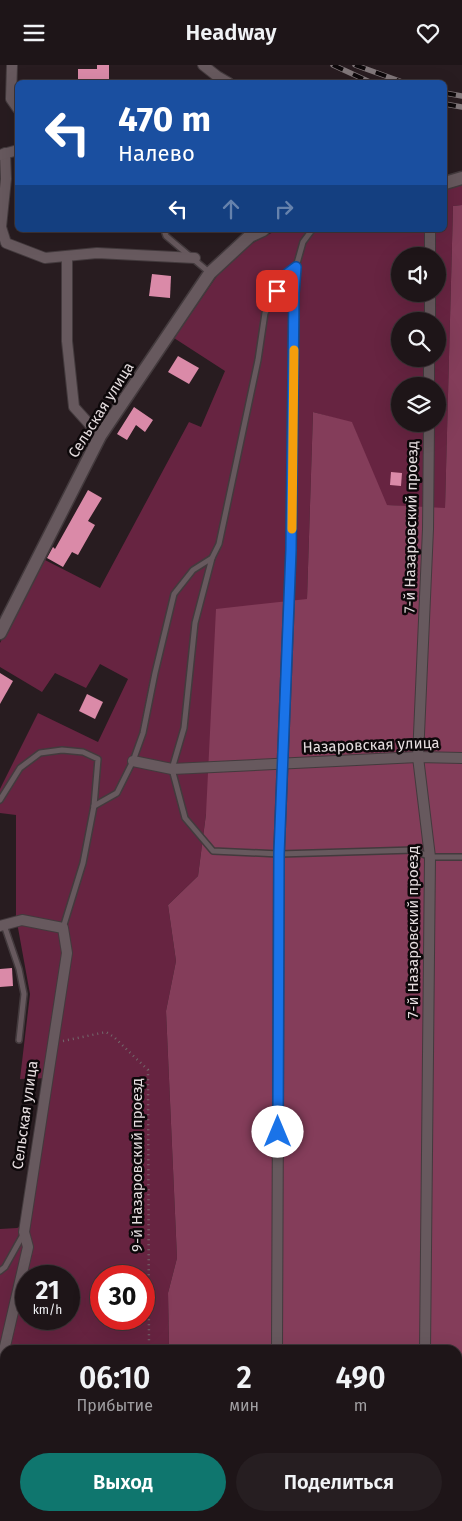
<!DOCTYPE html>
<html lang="ru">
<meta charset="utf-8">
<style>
:root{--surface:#1e1518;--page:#261e21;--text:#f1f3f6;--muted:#a19fa2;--line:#3c3437;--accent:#0f766e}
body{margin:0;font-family:"Fira Sans",sans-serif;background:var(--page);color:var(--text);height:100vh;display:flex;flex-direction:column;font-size:19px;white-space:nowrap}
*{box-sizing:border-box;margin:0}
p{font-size:16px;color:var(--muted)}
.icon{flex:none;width:28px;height:28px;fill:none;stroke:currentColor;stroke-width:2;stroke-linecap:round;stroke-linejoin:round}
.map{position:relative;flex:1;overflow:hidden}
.panel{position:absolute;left:0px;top:1280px;width:462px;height:176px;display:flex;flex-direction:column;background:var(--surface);border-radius:15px 15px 0 0;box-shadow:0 5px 20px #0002,0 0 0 1px var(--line)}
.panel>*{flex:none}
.hud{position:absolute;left:15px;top:15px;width:432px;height:152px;border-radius:8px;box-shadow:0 5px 20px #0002,0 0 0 1px var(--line);background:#1a4fa0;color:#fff;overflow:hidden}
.buttons{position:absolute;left:391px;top:182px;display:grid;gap:10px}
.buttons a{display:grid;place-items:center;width:55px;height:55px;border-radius:50%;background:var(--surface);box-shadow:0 5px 20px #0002,0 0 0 1px var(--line);font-size:25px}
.speed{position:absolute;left:15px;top:1200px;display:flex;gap:10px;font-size:25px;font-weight:700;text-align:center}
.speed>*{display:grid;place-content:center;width:65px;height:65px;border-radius:50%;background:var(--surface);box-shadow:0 5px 20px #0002,0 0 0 1px var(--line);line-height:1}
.speed small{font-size:12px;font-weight:400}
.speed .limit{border:8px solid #d22;background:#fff;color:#111}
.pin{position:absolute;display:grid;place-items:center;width:42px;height:42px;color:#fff;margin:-21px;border-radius:10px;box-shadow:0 2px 8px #0006}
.me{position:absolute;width:55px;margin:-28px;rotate:0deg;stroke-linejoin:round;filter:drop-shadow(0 0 4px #0008)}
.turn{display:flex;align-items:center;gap:18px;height:105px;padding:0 20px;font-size:22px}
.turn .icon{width:65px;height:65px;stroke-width:2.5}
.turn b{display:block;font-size:35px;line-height:42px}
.lanes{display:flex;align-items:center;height:48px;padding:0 20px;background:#0003;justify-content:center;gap:25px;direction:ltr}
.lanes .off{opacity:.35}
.eta{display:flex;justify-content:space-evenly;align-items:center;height:85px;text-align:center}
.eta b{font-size:30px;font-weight:600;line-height:35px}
.button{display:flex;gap:10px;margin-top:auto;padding:10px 20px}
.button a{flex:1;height:58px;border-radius:30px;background:var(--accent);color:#fff;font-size:20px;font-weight:600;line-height:58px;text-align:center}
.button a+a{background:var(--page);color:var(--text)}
header{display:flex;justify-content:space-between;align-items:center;height:65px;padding:0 20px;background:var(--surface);font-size:22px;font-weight:600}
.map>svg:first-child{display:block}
.green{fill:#672441;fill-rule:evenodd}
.forest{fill:#843d5a}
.building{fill:#da8aa8}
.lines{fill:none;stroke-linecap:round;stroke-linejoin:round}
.service-casing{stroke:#433a3d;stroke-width:8}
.minor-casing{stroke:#433a3d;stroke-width:12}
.tertiary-casing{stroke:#433a3d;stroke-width:15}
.path{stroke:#73696c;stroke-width:2.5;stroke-dasharray:1 4;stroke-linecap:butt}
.service{stroke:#67595e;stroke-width:5}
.minor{stroke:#67595e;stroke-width:10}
.tertiary{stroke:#67595e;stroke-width:12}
.rail-casing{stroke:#81777a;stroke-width:5.5}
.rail{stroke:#0d080a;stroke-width:4;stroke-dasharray:11;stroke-linecap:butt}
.route-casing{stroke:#114b97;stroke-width:12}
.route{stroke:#1a73e8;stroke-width:9}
.slow{stroke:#f59e0b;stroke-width:9}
.labels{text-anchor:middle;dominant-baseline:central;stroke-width:5;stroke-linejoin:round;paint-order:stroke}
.street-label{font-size:15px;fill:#e5dddf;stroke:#0d080a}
</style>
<header><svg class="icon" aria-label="menu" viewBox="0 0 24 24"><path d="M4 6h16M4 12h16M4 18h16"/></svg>Headway<svg class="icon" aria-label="heart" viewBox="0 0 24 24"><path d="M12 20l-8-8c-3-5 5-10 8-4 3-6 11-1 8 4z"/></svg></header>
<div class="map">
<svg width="462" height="1456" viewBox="0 0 462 1456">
<rect width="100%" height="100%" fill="#281c20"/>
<!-- green -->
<path class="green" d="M462 119V140L453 141 445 444 386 440 352 358 313 347 307 534 206 749 198 811 168 840 176 896 166 946 177 1193 168 1228 169 1281 167 1285H5V1451H147V1456H0V1164L17 1163 31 1157 51 1013 20 1014 30 929 16 852V750L0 748V724L38 648 98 677 128 614 100 599 86 623 55 608 42 627 0 602V578L43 494 100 523 189 357 201 362 225 306 174 273 219 208 247 181 277 165H445V122ZM400 191H438V229H400ZM400 256H438V294H400ZM400 321H438V359H400ZM26 1211H69V1254H26ZM101 1211H144V1254H101Z"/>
<!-- forest -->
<polygon class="forest" points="462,140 462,1456 147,1456 147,1451 458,1451 458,1285 167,1285 169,1280 168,1228 177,1193 166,946 176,896 168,840 198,811 206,749 216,544 307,534 313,347 352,357 387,440 445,443 453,141"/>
<!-- building -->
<g class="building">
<polygon points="97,0 109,0 109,18 78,18 78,4 97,4"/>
<polygon points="152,209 171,211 170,233 149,231"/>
<polygon points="178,291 199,303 189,319 168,307"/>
<polygon points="134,342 153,355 145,367 136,360 127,375 117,369"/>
<polygon points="391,407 402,408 401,421 390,420"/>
<polygon points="88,425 102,433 88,456 95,460 78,490 72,487 63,502 47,493 53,482 55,484"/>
<polygon points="0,608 13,616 0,639"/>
<polygon points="87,629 103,637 95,654 79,646"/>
<polygon points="12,903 13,921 0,922 0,904"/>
</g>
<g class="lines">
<!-- service casing -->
<g class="service-casing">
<g id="service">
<polyline points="164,165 166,171 210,208"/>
<polyline points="212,493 195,558 184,663 172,704 185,753 213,786 279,789 414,785 430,792 462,792"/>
<polyline points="0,735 20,703 40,688 62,685 83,687 98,694 94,741 83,798 63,863"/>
<polyline points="94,741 117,728 133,696 143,668 155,608 174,529 193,505 212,493 219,479 258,295 265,248 288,208 296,202 303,177 312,165"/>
<polyline points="4,860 19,904 24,929 19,975"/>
<polyline points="0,1206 5,1202 24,1168"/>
</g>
</g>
<!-- minor casing -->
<g class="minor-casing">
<g id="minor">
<polyline points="12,0 11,34 18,44"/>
<polyline points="203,0 217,11 229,18"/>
<polyline points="5,88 6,114 1,162 6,178 45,193 97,188 195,193"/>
<polyline points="0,90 18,85"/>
<polyline points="67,191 67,276 74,342 100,371"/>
<polyline points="430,191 430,165"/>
<polyline points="430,256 430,229"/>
<polyline points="429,321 429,294"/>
<polyline points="133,696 172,704 418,692 462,693"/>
<polyline points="0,861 22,855 63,863 67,888 24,1167 28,1182 0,1303"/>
<polyline points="277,1285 279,789 291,485 294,228 296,202"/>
<polyline points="425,1285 430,792 418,692 428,464 429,359"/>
<polyline points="277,1456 277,1451"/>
<polyline points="418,1456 420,1451"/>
</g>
</g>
<!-- tertiary casing -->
<g class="tertiary-casing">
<g id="tertiary">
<polyline points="445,118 462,113"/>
<polyline points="0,568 100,371 210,208 250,171 263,165"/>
</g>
</g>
<!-- path -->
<g class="path">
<polyline points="63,976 106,967 114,972 148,1005 149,1285"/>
<polyline points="147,1456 147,1451"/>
</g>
<!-- service -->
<use href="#service" class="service"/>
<!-- minor -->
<use href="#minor" class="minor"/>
<!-- tertiary -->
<use href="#tertiary" class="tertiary"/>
<!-- rail casing -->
<g class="rail-casing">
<g id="rail">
<polyline points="333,0 372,18"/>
<polyline points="355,0 405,18"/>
<polyline points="445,28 462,31"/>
<polyline points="445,39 462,42"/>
</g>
</g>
<!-- rail -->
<use href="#rail" class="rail"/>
</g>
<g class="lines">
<!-- route casing -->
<g class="route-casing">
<polyline id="route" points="277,226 288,208 296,202 294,228 291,485 279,789 278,1067"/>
</g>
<!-- route -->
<use href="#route" class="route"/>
<!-- slow -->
<polyline class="slow" points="292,464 294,285"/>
</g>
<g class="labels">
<!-- street labels -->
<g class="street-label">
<text transform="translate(101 345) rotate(-58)">Сельская улица</text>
<text transform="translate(411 462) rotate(-89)">7-й Назаровский проезд</text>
<text transform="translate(371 680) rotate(-2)">Назаровская улица</text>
<text transform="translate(413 867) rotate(-90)">7-й Назаровский проезд</text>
<text transform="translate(25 1050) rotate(-82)">Сельская улица</text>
<text transform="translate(137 1100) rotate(-90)">9-й Назаровский проезд</text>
</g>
</g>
</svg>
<div class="buttons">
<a><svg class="icon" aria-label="sound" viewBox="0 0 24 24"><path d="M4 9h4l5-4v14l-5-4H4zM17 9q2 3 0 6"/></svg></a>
<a><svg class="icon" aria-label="search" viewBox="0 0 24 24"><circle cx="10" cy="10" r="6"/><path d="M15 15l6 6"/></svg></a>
<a><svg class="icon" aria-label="layers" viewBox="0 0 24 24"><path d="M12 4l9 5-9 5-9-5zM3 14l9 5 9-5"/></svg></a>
</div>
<div class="speed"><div>21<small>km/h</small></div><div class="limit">30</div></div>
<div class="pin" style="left:277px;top:226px;background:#d93025"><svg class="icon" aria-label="arrive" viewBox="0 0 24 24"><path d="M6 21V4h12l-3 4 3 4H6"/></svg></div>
<svg class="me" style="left:278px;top:1067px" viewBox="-20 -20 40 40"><circle r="19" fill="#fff"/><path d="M0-13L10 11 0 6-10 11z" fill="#1a73e8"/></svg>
<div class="hud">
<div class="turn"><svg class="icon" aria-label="left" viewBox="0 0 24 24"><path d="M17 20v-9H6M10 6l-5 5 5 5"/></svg><div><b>470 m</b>Налево</div></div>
<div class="lanes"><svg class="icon" aria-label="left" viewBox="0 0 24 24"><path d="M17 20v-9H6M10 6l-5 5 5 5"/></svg><svg class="icon off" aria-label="ahead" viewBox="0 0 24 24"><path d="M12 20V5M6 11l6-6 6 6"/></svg><svg class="icon off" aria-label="right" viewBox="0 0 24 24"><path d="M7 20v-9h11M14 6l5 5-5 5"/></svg></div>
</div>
<section class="panel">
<div class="eta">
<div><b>06:10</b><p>Прибытие</p></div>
<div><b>2</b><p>мин</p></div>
<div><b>490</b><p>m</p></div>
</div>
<div class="button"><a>Выход</a><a>Поделиться</a></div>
</section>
</div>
